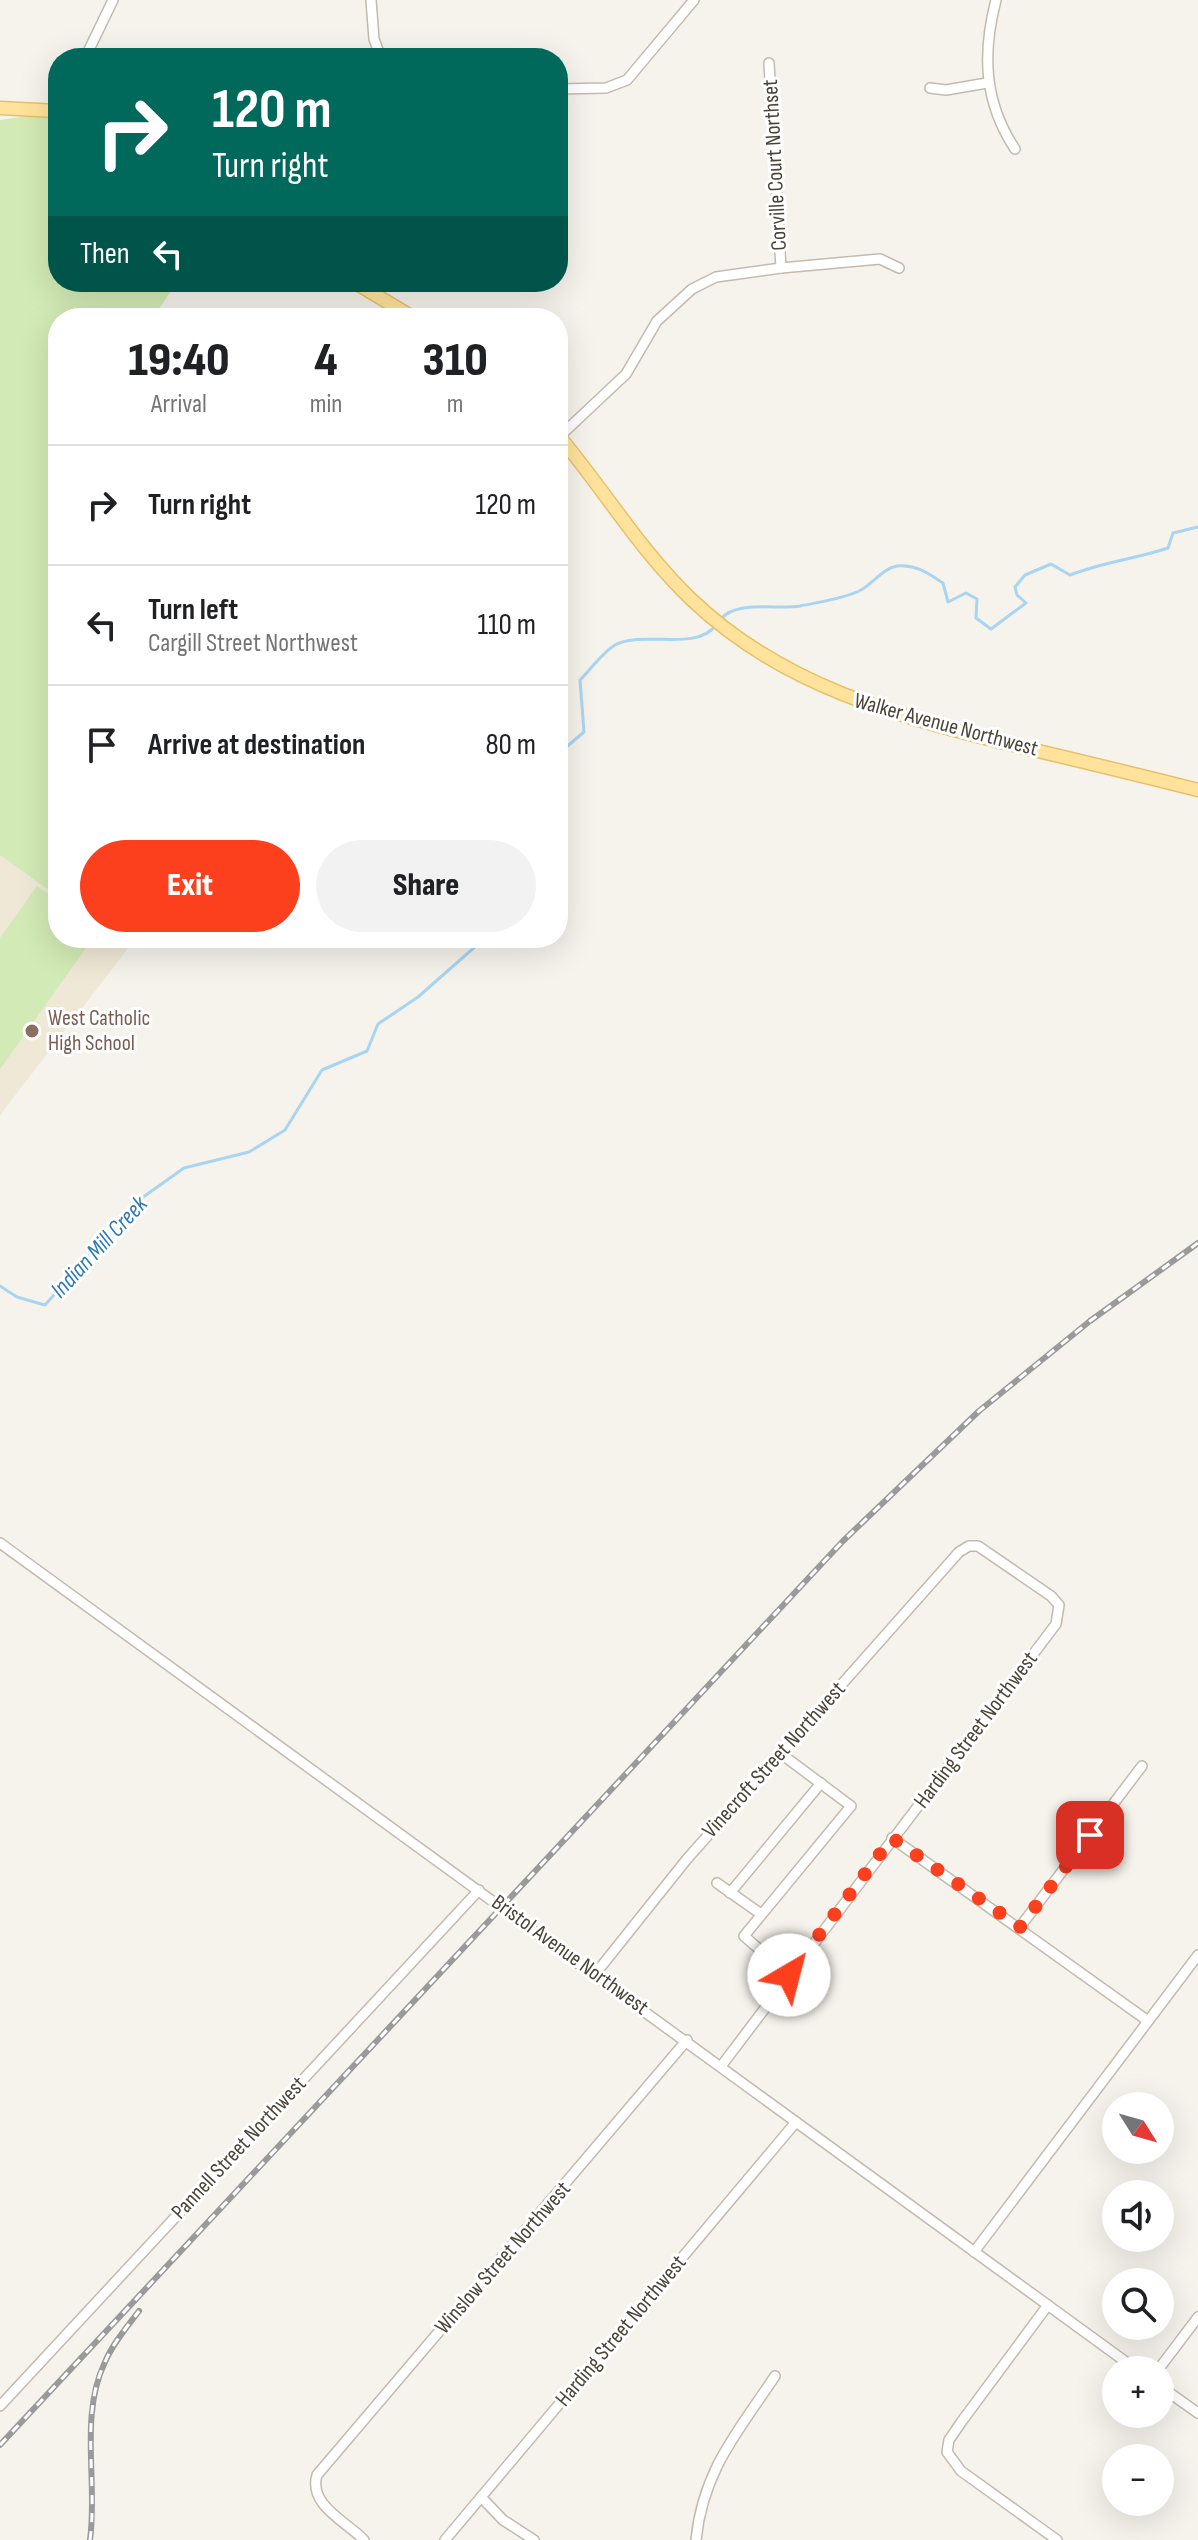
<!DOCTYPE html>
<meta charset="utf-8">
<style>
:root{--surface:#fff;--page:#f2f2f2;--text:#202124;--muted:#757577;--line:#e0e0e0;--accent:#fc3f1d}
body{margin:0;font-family:"Sofia Sans Condensed",sans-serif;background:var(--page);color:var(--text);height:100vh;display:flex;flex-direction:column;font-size:30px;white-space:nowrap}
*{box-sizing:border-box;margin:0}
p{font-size:26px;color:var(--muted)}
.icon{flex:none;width:44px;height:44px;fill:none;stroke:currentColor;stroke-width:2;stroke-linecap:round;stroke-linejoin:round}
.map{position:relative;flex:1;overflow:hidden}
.drawer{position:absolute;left:48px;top:308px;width:520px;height:640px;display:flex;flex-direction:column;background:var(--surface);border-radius:32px;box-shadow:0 8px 32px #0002}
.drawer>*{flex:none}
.hud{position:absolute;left:48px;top:48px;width:520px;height:244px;border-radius:32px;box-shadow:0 8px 32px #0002;background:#00695c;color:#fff;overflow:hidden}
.needle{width:52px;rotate:127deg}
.fabs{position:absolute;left:1102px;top:2092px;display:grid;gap:16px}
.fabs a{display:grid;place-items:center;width:72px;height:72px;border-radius:50%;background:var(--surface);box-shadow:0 8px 32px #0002;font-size:40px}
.pin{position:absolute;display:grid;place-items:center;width:68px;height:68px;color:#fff;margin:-34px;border-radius:16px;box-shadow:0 4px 12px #0006}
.me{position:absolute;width:88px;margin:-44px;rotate:37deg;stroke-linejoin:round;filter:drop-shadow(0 0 6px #0008)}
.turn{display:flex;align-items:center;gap:28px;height:168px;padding:0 32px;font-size:36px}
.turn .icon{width:104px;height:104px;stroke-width:2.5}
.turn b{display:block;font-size:56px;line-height:68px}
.then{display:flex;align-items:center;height:76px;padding:0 32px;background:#0003;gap:16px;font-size:30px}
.eta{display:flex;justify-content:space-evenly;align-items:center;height:136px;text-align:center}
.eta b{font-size:48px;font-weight:800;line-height:56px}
.action{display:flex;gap:16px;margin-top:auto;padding:16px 32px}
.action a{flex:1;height:92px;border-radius:48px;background:var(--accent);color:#fff;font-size:32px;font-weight:800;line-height:92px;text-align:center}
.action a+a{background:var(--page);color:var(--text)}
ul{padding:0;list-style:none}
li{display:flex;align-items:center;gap:24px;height:120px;padding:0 32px;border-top:2px solid var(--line)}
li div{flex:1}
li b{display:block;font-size:30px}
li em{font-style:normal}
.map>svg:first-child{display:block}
.education{fill:#efe8d6}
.green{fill:#d2eab5}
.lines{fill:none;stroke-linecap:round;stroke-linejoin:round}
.stream{stroke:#a9d4f2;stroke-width:3}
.minor-casing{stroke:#c2bbae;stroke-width:12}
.major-casing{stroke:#e6c16a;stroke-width:15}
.minor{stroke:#fff;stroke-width:9}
.major{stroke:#ffe39c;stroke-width:12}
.rail-casing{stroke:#9a9a9a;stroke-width:6}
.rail{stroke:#fff;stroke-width:3;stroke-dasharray:9;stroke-linecap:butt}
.route{stroke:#fc3f1d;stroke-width:14;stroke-dasharray:0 25.2}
.education-dot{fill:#8d6e63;stroke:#fff;stroke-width:3}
.labels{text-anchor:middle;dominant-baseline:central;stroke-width:6;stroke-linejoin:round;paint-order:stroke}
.street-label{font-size:22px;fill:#4b4439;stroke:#fff}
.education-label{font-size:22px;fill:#785e54;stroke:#fff;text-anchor:start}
.water-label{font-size:24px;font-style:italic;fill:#2e7ab2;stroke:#fff}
</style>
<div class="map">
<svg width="1198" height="2540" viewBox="0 0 1198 2540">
<rect width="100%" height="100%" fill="#f6f3ec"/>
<!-- education -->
<polygon class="education" points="0,855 58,897 58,938 116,938 129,947 0,1115"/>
<!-- green -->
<g class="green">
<polygon points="27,116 58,118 58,282 177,282 153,318 58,318 58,897 0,855 0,120"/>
<polygon points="37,886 58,901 58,938 93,938 0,1069 0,938"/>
</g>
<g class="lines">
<!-- stream -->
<g class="stream">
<path d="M721 619C736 600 778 610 800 606 818 602 844 599 861 590 873 583 884 568 897 566 916 564 929 574 943 583L948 602 966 593 977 599 976 618 991 629 1026 603 1017 595 1015 587 1025 575 1051 564 1070 575C1103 562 1135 559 1168 548L1173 533 1198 527"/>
<path d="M558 754 584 732 580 680C590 670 603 652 615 645 645 630 696 652 716 625"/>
<polyline points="0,1286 17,1297 45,1305 139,1200 184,1168 249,1152 285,1130 322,1070 367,1051 378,1024 418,997 485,938"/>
</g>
<!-- minor casing -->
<g class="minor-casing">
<g id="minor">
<polyline points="371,0 374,39 381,58"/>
<path d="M996 0C982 54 984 102 1015 149"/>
<polyline points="85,58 113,0"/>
<polyline points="769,63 781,268"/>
<polyline points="930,88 946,90 987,83"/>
<polyline points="558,89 606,88 627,80 694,0"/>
<polyline points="559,437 626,374 657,321 692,289 716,277 781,268 880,259 899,268"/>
<polyline points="0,1543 1137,2370"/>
<polyline points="780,1753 851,1806 744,1936 789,1975"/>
<polyline points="892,1838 1148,2021"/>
<polyline points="717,1883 761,1914"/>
<polyline points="730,1893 821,1783"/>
<polyline points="1020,1927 1142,1766"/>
<polyline points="596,1973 687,1859 959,1552 969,1546 978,1546 1051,1596 1059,1605 1056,1624 722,2065"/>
<polyline points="974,2252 1198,1955"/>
<polyline points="1048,2305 962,2421 949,2440 947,2452 961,2471 1057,2540"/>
<polyline points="1158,2370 1198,2317"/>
<polyline points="1160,2386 1198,2413"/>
<polyline points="0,2406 479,1890"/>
<polyline points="481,2497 503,2520 534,2540"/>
<path d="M364 2540C347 2522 308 2505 317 2475L687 2040"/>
<polyline points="445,2540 796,2122"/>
<path d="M696 2540C703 2470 738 2432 775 2376"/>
</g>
</g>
<!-- major casing -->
<g class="major-casing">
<g id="major">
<polyline points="0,108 58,111"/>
<polyline points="354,282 414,318"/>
<path d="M558 435C604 489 640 551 692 600 781 685 893 715 1009 744 1072 759 1135 774 1198 790"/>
</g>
</g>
<!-- minor -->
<use href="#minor" class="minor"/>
<!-- major -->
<use href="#major" class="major"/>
<!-- rail casing -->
<g class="rail-casing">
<g id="rail">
<polyline points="0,2445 843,1541 979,1411 1090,1321 1198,1243"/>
<path d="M90 2540C98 2482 79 2416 105 2362 113 2343 127 2327 139 2311"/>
</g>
</g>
<!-- rail -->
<use href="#rail" class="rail"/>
</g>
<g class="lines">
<!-- route -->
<polyline class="route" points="789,1975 892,1838 1020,1927 1090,1835"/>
</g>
<!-- markers -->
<circle class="education-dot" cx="32" cy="1031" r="8"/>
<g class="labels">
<!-- street labels -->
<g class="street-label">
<text transform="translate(775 165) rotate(-93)">Corville Court Northset</text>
<text transform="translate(946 725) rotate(15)">Walker Avenue Northwest</text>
<text transform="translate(976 1730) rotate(-53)">Harding Street Northwest</text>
<text transform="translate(774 1760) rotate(-48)">Vinecroft Street Northwest</text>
<text transform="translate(570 1955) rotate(36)">Bristol Avenue Northwest</text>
<text transform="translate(239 2148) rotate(-47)">Pannell Street Northwest</text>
<text transform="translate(503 2258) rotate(-49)">Winslow Street Northwest</text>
<text transform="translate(621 2331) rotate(-50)">Harding Street Northwest</text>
</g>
<!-- education labels -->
<g class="education-label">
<text x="48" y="1018">West Catholic<tspan x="48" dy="25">High School</tspan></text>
</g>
<!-- water labels -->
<g class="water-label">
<text transform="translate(99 1247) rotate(-47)">Indian Mill Creek</text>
</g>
</g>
</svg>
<div class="fabs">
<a><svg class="needle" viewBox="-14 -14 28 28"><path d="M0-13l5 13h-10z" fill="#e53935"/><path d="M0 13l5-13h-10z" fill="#757577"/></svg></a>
<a><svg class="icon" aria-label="sound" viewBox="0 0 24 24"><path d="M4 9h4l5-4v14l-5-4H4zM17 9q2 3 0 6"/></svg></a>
<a><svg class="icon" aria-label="search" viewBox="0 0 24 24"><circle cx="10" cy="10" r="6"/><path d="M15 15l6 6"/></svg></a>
<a>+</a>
<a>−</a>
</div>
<div class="pin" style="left:1090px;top:1835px;background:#d93025"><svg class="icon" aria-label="arrive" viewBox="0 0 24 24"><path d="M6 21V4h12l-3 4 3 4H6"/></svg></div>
<svg class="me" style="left:789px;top:1975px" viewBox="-20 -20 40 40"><circle r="19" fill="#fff"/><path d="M0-13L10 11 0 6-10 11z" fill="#fc3f1d"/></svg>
<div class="hud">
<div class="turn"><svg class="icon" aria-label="right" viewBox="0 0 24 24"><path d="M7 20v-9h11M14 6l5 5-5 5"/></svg><div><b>120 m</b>Turn right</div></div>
<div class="then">Then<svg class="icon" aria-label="left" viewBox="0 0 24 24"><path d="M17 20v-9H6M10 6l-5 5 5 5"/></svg></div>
</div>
<section class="drawer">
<div class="eta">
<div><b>19:40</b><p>Arrival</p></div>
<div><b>4</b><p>min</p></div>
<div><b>310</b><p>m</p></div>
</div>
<ul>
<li><svg class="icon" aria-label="right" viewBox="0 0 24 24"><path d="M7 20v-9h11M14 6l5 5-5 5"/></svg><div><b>Turn right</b></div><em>120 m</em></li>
<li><svg class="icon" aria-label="left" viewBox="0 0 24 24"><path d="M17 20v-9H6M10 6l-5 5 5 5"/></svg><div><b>Turn left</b><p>Cargill Street Northwest</p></div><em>110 m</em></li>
<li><svg class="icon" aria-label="arrive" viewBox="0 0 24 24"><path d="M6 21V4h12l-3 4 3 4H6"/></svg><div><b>Arrive at destination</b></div><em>80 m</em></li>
</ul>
<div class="action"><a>Exit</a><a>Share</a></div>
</section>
</div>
